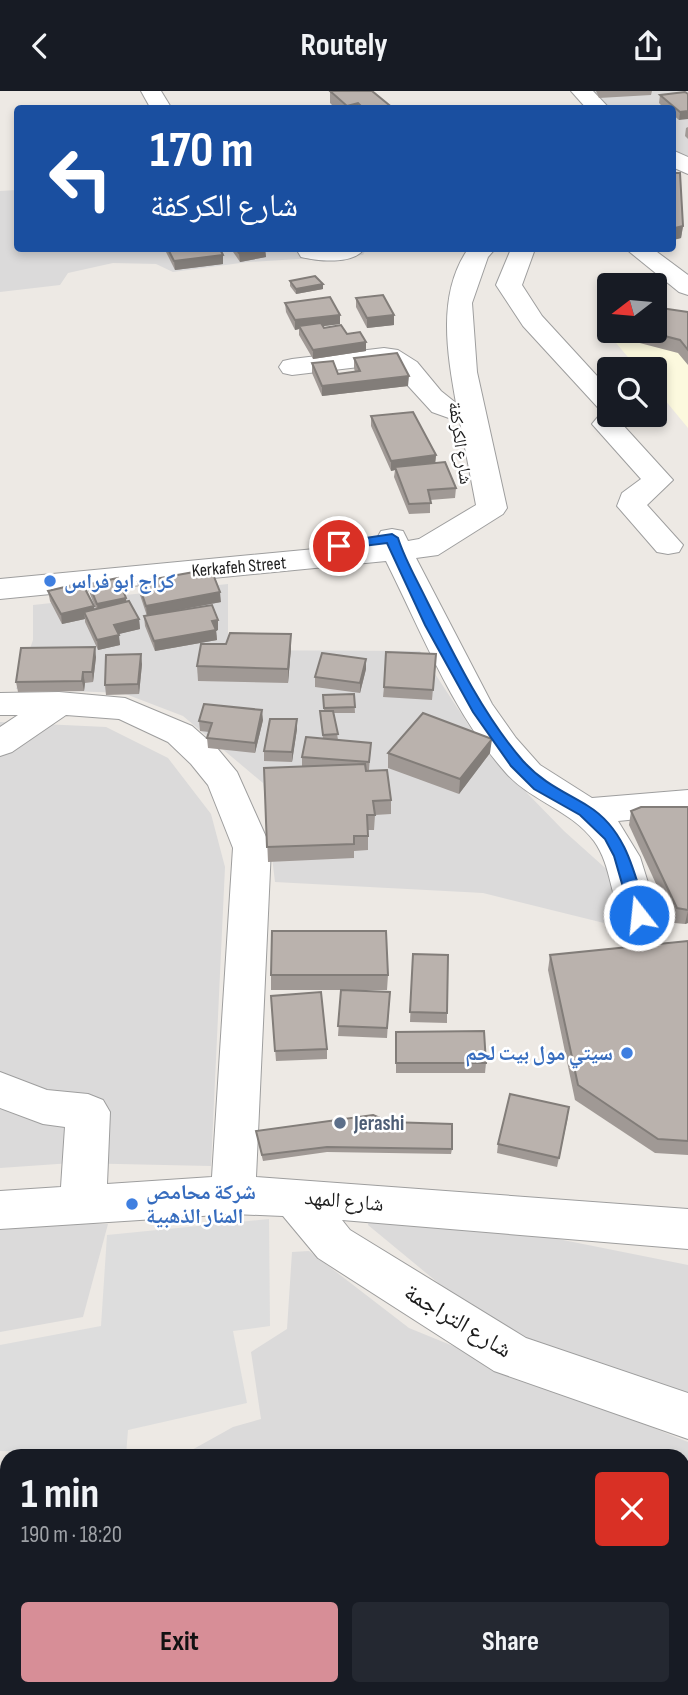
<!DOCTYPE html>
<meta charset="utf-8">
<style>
:root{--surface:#171b24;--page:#242831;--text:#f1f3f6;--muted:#9ea1a6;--accent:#d78e97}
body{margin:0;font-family:"Sofia Sans Condensed","Noto Naskh Arabic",sans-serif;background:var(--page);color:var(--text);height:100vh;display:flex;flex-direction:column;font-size:26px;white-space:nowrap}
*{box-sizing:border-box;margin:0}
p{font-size:23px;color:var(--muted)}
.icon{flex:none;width:38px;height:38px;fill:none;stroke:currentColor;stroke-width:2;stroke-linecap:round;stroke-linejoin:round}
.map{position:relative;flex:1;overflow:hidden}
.side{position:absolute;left:0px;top:1358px;width:690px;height:247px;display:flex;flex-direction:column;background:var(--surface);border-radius:21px 21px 0 0;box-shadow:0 4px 10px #0003}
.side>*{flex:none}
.guide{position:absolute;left:14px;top:14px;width:662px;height:147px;border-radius:7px;box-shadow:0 4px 10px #0003;background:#1a4fa0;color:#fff;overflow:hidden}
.needle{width:46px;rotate:254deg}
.tools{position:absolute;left:597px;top:182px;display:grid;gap:14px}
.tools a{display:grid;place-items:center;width:70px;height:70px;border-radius:7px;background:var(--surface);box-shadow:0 4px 10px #0003;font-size:35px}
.pin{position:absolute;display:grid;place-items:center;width:60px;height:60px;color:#fff;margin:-30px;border:4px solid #fff;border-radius:50%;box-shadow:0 2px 7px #0007}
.me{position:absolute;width:77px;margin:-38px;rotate:344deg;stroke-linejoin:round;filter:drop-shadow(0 0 5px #0008)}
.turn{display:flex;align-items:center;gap:24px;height:147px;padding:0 21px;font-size:32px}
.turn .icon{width:91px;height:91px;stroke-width:2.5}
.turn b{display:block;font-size:49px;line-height:60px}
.round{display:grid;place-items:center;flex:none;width:74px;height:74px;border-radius:7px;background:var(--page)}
.overview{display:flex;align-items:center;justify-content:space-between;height:119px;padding:0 21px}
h1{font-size:42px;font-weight:700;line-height:52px}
.action{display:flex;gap:14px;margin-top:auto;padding:14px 21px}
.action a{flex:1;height:80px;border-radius:7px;background:var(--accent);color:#111;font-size:28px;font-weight:700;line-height:80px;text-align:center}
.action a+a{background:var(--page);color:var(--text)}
header{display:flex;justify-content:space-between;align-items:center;height:91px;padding:0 21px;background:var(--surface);font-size:32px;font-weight:700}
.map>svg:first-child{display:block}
.residential{fill:#dbdada}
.education{fill:#fcf9de}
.parking{fill:#ddd}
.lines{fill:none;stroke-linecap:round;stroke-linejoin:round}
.minor-casing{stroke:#9e9e9e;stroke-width:2}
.minor{fill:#fff;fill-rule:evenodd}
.wall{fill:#a09995}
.shaded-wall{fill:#827d79}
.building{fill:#bab2ad;stroke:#827d79;stroke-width:2}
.route{fill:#1a73e8;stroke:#114b97;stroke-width:2}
.shop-dot{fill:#3f7fe0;stroke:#fff;stroke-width:2.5}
.service-dot{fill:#5c6f8a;stroke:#fff;stroke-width:2.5}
.labels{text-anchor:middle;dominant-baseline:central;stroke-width:5;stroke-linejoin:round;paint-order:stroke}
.far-street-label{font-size:18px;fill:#1d1d1d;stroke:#fff}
.shop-label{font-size:21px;font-weight:bold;fill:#366cbe;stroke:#fff;text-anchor:start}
.service-label{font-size:21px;font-weight:bold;fill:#4e5e75;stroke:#fff;text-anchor:start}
.street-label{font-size:21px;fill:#1d1d1d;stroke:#fff}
.near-street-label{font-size:24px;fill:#1d1d1d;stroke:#fff}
</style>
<header><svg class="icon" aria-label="back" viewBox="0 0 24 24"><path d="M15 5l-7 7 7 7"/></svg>Routely<svg class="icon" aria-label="share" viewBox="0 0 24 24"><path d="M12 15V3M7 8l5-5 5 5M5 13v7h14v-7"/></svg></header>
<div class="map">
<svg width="688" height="1604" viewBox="0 0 688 1604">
<rect width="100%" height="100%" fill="#ede9e4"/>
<!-- residential -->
<g class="residential">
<polygon points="588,0 688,0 688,80 672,69 672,18 598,17"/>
<polygon points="17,99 18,158 366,158 363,164 248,171 173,181 156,173 113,172 68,182 60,194 0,201 0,100"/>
<polygon points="228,493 228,559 420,560 485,659 564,740 622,792 604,832 483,802 275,791 263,692 183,625 123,602 16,598 33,549 33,514"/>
<polygon points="0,631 106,636 168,667 211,723 225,776 211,1075 72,1072 0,1077"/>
<polygon points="372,1111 688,1174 688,1312 517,1257 368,1134"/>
<polygon points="0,1131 108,1133 83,1226 0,1241"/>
<polygon points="309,1160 409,1237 688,1351 688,1442 683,1441 682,1365 181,1365 233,1336 261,1328 251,1261 287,1238 292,1161"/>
<polygon points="0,1387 7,1387 7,1581 0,1580"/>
<polygon points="683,1501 688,1502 688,1604 335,1604 347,1598 682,1598"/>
</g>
<!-- education -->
<polygon class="education" points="688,221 688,337 655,297 654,278 638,278 600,233 609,232 609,240 654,240 655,225"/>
<!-- parking -->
<polygon class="parking" points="269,1128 270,1235 233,1240 247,1312 128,1339 126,1364 0,1360 0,1254 101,1235 107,1144"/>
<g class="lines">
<!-- minor casing -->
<g class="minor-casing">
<g id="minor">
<polygon points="141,0 161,0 172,18 151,18"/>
<polygon points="571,0 593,0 610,18 587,18"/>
<polygon points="672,59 688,66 688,83 672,76"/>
<path d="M300 158H364C353 174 318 170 301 166L298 161Z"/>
<path d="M468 158H495L488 166 472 212 477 281 507 417 503 423 438 464 416 467 492 613 516 647 540 674 592 707 688 699V723L618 730 640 766 658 824 653 834 639 838 625 834C610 808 612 775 594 750 571 719 531 710 506 682 452 621 422 542 386 470L0 508V488L378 452 377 447 381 440 392 438 403 440 408 450 419 448 476 414 460 331 432 321 390 275 384 273 292 284 283 282 279 276 283 270 292 268 384 257 398 259 417 271 441 300 456 312C447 261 437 203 468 158Z"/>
<polygon points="511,158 535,158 522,194 542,225 609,298 609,324 629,324 622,333 673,389 647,414 683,454 679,461 668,463 657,461 617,415 622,402 641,388 592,333 602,321 523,235 496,194"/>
<polygon points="626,158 653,158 688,184 688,204 679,201"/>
<polygon points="59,601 125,607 192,635 217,657 237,681 271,757 256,1086 688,1118 688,1158 342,1129 350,1139 526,1247 688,1302 688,1348 494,1280 318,1167 283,1125 233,1123 0,1138 0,1100 61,1096 65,1036 43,1033 0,1017 0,981 47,999 88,1003 103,1009 110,1021 107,1093 212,1086 233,757 208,694 191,673 168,651 119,628 66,624 12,661 0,665 0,636 18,624 0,624 0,602"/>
<polygon points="682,1453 688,1454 688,1508 682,1507"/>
<polygon points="253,1598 315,1598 313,1604 251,1604"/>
</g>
</g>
<!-- minor -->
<use href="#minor" class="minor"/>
</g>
<!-- wall -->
<g class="wall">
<polygon points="330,0 394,18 336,18 330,12"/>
<polygon points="596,0 652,0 651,4 599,7"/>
<polygon points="688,3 679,29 672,23 672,18 665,18 659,12 660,4"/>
<polygon points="688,36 688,48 685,45 686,37"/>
<polygon points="672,82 683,135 681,147 673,149 672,149"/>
<polygon points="166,158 220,158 223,164 223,173 175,179 166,161"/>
<polygon points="231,158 265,158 266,166 240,171"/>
<polygon points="290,190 323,198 296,203 290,195"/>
<polygon points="356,207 394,224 394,234 367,237 356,216"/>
<polygon points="285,212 340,224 340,233 323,235 324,237 347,243 366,251 366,260 313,268 299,244 299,238 295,239 286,221"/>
<polygon points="688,221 688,274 678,262 632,250 633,240 654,240"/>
<polygon points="354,267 408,295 322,305 312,282 312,272 338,283 355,281 354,277"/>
<polygon points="371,325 436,364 435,372 456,397 455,407 430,409 430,422 409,423 394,386 395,379 391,380 371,335"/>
<polygon points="138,491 221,511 158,523 218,539 216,539 217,549 155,560 145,535 144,525 147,525 139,501"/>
<polygon points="89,493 126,507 126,511 139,528 140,538 118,543 120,554 98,559 85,531 85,528 62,533 50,510 48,500 96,518 90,503"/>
<polygon points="291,543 291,557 288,592 198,590 197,575 226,553"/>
<polygon points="436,563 432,609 383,606 384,596"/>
<polygon points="96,566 93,591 85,592 84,600 18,601 16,591"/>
<polygon points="366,568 366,578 360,602 315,596 315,586"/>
<polygon points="142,573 139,603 106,604 105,594"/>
<polygon points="354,603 355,622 334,622 338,649 371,652 369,679 391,709 391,723 375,724 374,739 368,739 368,759 354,760 354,767 268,771 264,677 302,676 302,666 323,648 320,620 324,620 323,604"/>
<polygon points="297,628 297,638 292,671 264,670 264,660"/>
<polygon points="263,629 255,662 208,657 207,647 209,641 200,640 199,630"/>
<polygon points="388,662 490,662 459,703 388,677"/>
<polygon points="688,716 688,832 685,833 674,832 629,734 631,720"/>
<polygon points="688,850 688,1064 655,1062 575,1009 548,879 550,864"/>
<polygon points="413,863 447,922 447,932 410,931"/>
<polygon points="271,884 388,884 387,899 343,899 390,901 387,947 338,945 341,899 271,899"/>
<polygon points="271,905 327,958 327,968 276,970"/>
<polygon points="396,941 486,972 485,982 396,982"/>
<polygon points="568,1026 557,1076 497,1062 498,1053"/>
<polygon points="389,1031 452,1058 451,1063 327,1061 263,1070 257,1045 256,1040"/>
</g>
<!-- shaded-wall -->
<g class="shaded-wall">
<polygon points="358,12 358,18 347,18 347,15"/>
<polygon points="688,20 688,28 679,29 680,21"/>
<polygon points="683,135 681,147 673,149 675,137"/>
<polygon points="265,158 266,166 240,171 239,162"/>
<polygon points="223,164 223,173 175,179 174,170"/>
<polygon points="323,193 323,198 296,203 296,198"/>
<polygon points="340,224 340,233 301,238 299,235 299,238 295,239 295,229"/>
<polygon points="394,224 394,234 367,237 367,227"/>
<polygon points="366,251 366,260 313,268 313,259"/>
<polygon points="409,285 408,295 322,305 322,295"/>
<polygon points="436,364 435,374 395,376 395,379 391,380 391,370"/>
<polygon points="220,501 221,511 147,525 146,515"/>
<polygon points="126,507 127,517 98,523 97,513"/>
<polygon points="94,515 96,525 84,521 85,528 62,533 61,523"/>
<polygon points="139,528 140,538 115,544 114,534"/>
<polygon points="218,529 218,539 213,540 212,530"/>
<polygon points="216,539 217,549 155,560 154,550"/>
<polygon points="291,543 291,557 288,592 288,578"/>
<polygon points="119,544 120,554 98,559 97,549"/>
<polygon points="95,556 96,566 93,591 92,581"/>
<polygon points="141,563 142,573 139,603 138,593"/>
<polygon points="366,568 366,578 360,602 360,592"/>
<polygon points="83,581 85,592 84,600 82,590"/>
<polygon points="262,619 263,629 255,662 255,652"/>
<polygon points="297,628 297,638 292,671 292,661"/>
<polygon points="492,648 490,662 459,703 460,688"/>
<polygon points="688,819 688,832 685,833"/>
<polygon points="529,1598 533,1598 529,1604 525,1604"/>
</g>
<!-- building -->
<g class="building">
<polygon points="330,0 372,0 394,18 364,18 358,12 347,15"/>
<polygon points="685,1 688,3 688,20 680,21 660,4"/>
<polygon points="672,82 680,82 683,135 675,137 672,135"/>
<polygon points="168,158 220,158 223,164 174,170"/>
<polygon points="236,158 265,158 239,162"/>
<polygon points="315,185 323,193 296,198 290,190"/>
<polygon points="383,204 394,224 367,227 356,207"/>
<polygon points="330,206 340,224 295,229 285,212"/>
<polygon points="654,216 688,221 688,259 680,249 645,240 654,240"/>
<polygon points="321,232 324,237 341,234 347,243 360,241 366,251 313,259 299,235"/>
<polygon points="397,262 409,285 322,295 312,272 333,270 338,283 360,280 354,267"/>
<polygon points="413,321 436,364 391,370 371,325"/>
<polygon points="445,371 456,397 428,399 431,412 409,413 395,376"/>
<polygon points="211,478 220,501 146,515 138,491"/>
<polygon points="118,487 126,507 97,513 89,493"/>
<polygon points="82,492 94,515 61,523 48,500"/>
<polygon points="129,510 139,528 114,534 119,544 97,549 84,521"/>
<polygon points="212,514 218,529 212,530 216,539 154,550 144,525"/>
<polygon points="230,542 291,543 288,578 197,575 201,553 226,553"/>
<polygon points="95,556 92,581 83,581 82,590 16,591 21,557"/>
<polygon points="386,561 436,563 433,599 384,596"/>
<polygon points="322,562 366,568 360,592 315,586"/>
<polygon points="141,563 138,593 105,594 106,564"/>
<polygon points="354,603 355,616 324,617 323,604"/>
<polygon points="204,613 262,619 255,652 207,647 212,632 199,630"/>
<polygon points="320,620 333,620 338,643 323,644"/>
<polygon points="423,622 492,648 460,688 388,662"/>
<polygon points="270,628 297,628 292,661 264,660"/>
<polygon points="306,646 371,652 369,671 302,666"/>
<polygon points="365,673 366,680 387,679 391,709 373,710 375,724 367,724 368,745 354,745 354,753 267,756 264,677"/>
<polygon points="641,716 688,716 688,819 677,817 631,720"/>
<polygon points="272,840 386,840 388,884 271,884"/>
<polygon points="688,850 688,1050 658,1048 578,994 550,864"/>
<polygon points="413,863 448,864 447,922 410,921"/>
<polygon points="341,899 390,901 387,937 338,935"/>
<polygon points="321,901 327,958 275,960 271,905"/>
<polygon points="484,940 486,972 396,972 396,941"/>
<polygon points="510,1003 569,1016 559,1067 498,1053"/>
<polygon points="373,1024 389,1031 452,1033 452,1058 327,1056 262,1064 256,1040"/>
<polygon points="331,1598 529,1598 525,1604 328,1604"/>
</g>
<!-- route -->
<path class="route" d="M392 443 398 447C405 469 417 489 427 510 454 564 483 624 523 670 543 692 563 700 588 715 627 739 635 784 647 824L645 829H634L631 824 614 765 605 748 580 724 534 698 511 675 473 621 425 534 387 452 339 458 333 455 339 451Z"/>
<!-- markers -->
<g class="shop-dot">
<circle cx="50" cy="490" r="7"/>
<circle cx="627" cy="962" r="7"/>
<circle cx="132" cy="1113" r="7"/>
</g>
<circle class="service-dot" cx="340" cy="1032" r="7"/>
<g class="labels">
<!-- far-street labels -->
<g class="far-street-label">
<text transform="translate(460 352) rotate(82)">شارع الكركفة</text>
<text transform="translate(239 476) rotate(-5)">Kerkafeh Street</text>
</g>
<!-- shop labels -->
<g class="shop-label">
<text x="64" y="490">كراج ابو فراس</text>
<text x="613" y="962" text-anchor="end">سيتي مول بيت لحم</text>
<text x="146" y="1101">شركة محامص<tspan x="146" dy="24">المنار الذهبية</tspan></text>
</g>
<!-- service labels -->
<g class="service-label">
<text x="354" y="1032">Jerashi</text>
</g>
<!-- street labels -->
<g class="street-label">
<text transform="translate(344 1110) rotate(5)">شارع المهد</text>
</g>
<!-- near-street labels -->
<g class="near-street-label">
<text transform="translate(458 1230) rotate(31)">شارع التراجمة</text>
</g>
</g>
</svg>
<div class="tools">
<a><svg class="needle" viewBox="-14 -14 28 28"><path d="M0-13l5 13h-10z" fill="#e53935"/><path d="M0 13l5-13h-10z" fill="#9ea1a6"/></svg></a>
<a><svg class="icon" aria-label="search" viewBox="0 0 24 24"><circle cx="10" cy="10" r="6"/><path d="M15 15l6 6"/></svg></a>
</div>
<div class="pin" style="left:339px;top:455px;background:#d93025"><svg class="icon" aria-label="arrive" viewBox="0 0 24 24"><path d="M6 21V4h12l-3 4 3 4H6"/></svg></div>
<svg class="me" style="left:639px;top:824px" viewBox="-20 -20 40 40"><circle r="17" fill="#1a73e8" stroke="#fff" stroke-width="3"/><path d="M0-11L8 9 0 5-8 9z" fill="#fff"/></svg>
<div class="guide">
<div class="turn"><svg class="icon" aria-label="left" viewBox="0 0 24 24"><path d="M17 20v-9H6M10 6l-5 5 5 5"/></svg><div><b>170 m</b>شارع الكركفة</div></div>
</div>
<section class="side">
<div class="overview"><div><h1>1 min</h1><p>190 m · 18:20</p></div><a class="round" style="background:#d93025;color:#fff"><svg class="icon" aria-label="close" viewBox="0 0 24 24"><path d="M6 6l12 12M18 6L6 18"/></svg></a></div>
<div class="action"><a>Exit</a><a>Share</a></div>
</section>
</div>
